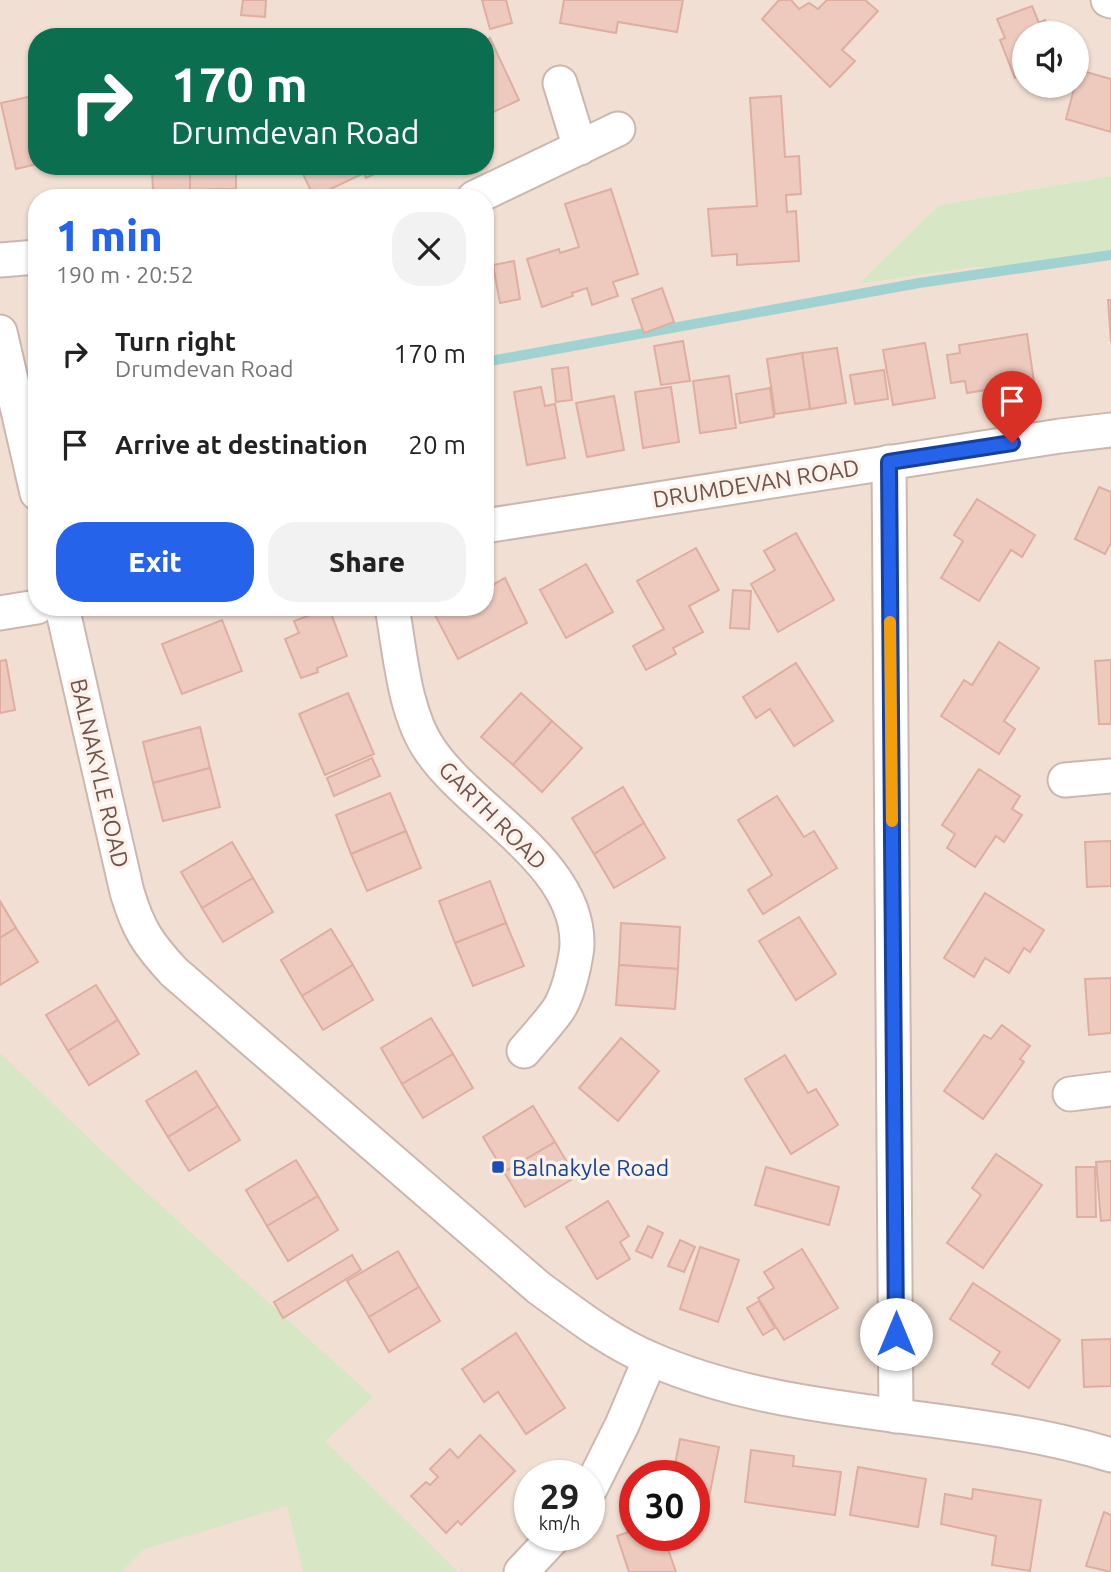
<!DOCTYPE html>
<meta charset="utf-8">
<style>
:root{--surface:#fff;--page:#f2f2f2;--text:#222;--muted:#767676;--accent:#2563eb}
body{margin:0;font-family:Ubuntu,sans-serif;background:var(--page);color:var(--text);height:100vh;display:flex;flex-direction:column;font-size:26px;white-space:nowrap}
*{box-sizing:border-box;margin:0}
p{font-size:23px;color:var(--muted)}
.icon{flex:none;width:38px;height:38px;fill:none;stroke:currentColor;stroke-width:2;stroke-linecap:round;stroke-linejoin:round}
.map{position:relative;flex:1;overflow:hidden}
.panel{position:absolute;left:28px;top:189px;width:466px;height:427px;display:flex;flex-direction:column;background:var(--surface);border-radius:28px;box-shadow:0 2px 5px #0004}
.panel>*{flex:none}
.top-card{position:absolute;left:28px;top:28px;width:466px;height:147px;border-radius:28px;box-shadow:0 2px 5px #0004;background:#0b6e4f;color:#fff;overflow:hidden}
.controls{position:absolute;left:1012px;top:21px;display:grid;gap:14px}
.controls a{display:grid;place-items:center;width:77px;height:77px;border-radius:50%;background:var(--surface);box-shadow:0 2px 5px #0004;font-size:35px}
.speed{position:absolute;left:514px;top:1460px;display:flex;gap:14px;font-size:35px;font-weight:700;text-align:center}
.speed>*{display:grid;place-content:center;width:91px;height:91px;border-radius:50%;background:var(--surface);box-shadow:0 2px 5px #0004;line-height:1}
.speed small{font-size:18px;font-weight:400}
.speed .limit{border:10px solid #d22;background:#fff;color:#111}
.pin{position:absolute;display:grid;place-items:center;width:60px;height:60px;color:#fff;margin:-72px -30px;border-radius:50% 50% 50% 0;rotate:-45deg;box-shadow:0 0 7px #0007}
.pin .icon{rotate:45deg}
.me{position:absolute;width:77px;margin:-38px;rotate:0deg;stroke-linejoin:round;filter:drop-shadow(0 0 5px #0008)}
.turn{display:flex;align-items:center;gap:24px;height:147px;padding:0 28px;font-size:32px}
.turn .icon{width:91px;height:91px;stroke-width:2.5}
.turn b{display:block;font-size:49px;line-height:60px}
.round{display:grid;place-items:center;flex:none;width:74px;height:74px;border-radius:28px;background:var(--page)}
.overview{display:flex;align-items:center;justify-content:space-between;height:119px;padding:0 28px}
h1{font-size:42px;font-weight:800;line-height:52px;color:var(--accent)}
.button{display:flex;gap:14px;margin-top:auto;padding:14px 28px}
.button a{flex:1;height:80px;border-radius:28px;background:var(--accent);color:#fff;font-size:28px;font-weight:800;line-height:80px;text-align:center}
.button a+a{background:var(--page);color:var(--text)}
ul{padding:0;list-style:none}
li{display:flex;align-items:center;gap:21px;height:91px;padding:0 28px}
li div{flex:1}
li b{display:block;font-size:26px}
li em{font-style:normal}
.map>svg:first-child{display:block}
.residential{fill:#f1dfd3;fill-rule:evenodd}
.green{fill:#d7e6c4}
.lines{fill:none;stroke-linecap:round;stroke-linejoin:round}
.stream{stroke:#a1d2d2;stroke-width:10}
.building{fill:#edc9be;stroke:#deaea0;stroke-width:2}
.minor-casing{stroke:#ccb7ae;stroke-width:37}
.minor{stroke:#fff;stroke-width:33}
.route-casing{stroke:#184099;stroke-width:18}
.route{stroke:#2563eb;stroke-width:12}
.slow{stroke:#f59e0b;stroke-width:12}
.transit-dot{fill:#1a4fb4;stroke:#fdf2e9;stroke-width:2.5}
.labels{text-anchor:middle;dominant-baseline:central;stroke-width:7;stroke-linejoin:round;paint-order:stroke}
.street-label{font-size:23px;fill:#70534c;stroke:#fdf2e9}
.transit-label{font-size:23px;fill:#164399;stroke:#fdf2e9;text-anchor:start}
</style>
<div class="map">
<svg width="1111" height="1572" viewBox="0 0 1111 1572">
<rect width="100%" height="100%" fill="#faeee4"/>
<!-- residential -->
<path class="residential" d="M0 0H1111V176L939 205 860 284 976 267 1015 269 1111 255V1572H0ZM1024 33H1076V86H1024ZM37 37H485V166H37ZM37 198H485V607H37ZM530 1475H590V1535H530ZM635 1475H695V1535H635Z"/>
<!-- green -->
<g class="green">
<polygon points="1111,176 1111,255 1015,269 976,267 859,284 939,205"/>
<polygon points="0,1053 125,1173 373,1397 325,1441 458,1572 303,1572 287,1506 144,1549 121,1572 0,1572"/>
</g>
<g class="lines">
<!-- stream -->
<polyline class="stream" points="485,362 919,283 1111,255"/>
</g>
<!-- building -->
<g class="building">
<polygon points="243,0 266,0 265,17 241,15"/>
<polygon points="482,0 506,0 512,23 490,29"/>
<polygon points="564,0 683,0 677,32 618,22 616,33 560,23"/>
<polygon points="779,0 791,0 799,9 809,3 818,9 827,0 865,0 878,11 842,50 855,61 830,87 762,19"/>
<polygon points="1032,6 1039,23 1045,20 1050,33 1024,33 1024,75 1015,78 1000,40 1005,38 997,19"/>
<polygon points="490,38 519,100 485,116 485,41"/>
<polygon points="1079,70 1111,79 1111,132 1066,119"/>
<polygon points="37,95 37,164 16,169 1,103"/>
<polygon points="781,96 785,157 799,156 801,194 786,195 787,212 796,211 799,261 737,265 737,254 712,256 708,209 757,206 750,98"/>
<polygon points="124,166 190,166 190,190 153,191 152,169 124,170"/>
<polygon points="190,166 236,166 236,189 190,190"/>
<polygon points="299,166 392,166 366,178 364,173 314,197"/>
<polygon points="611,189 638,274 613,282 618,296 592,305 587,288 572,293 573,296 542,307 527,259 559,249 560,253 579,247 565,204"/>
<polygon points="514,261 520,299 500,303 493,265"/>
<polygon points="662,288 674,322 644,333 632,299"/>
<polygon points="1108,300 1111,300 1111,342"/>
<polygon points="1027,334 1034,382 967,393 965,381 951,383 947,355 960,353 959,345"/>
<polygon points="683,341 690,381 661,385 654,346"/>
<polygon points="925,343 935,398 893,405 883,350"/>
<polygon points="837,348 846,403 810,409 802,353"/>
<polygon points="802,353 810,409 775,414 767,359"/>
<polygon points="568,367 572,400 556,402 552,369"/>
<polygon points="884,370 888,399 855,404 850,375"/>
<polygon points="729,376 736,428 700,433 693,381"/>
<polygon points="541,387 545,406 555,404 565,458 527,465 514,392"/>
<polygon points="671,387 679,442 643,448 635,392"/>
<polygon points="770,388 774,417 740,423 736,394"/>
<polygon points="614,396 624,450 587,457 576,403"/>
<polygon points="1099,487 1111,492 1111,543 1105,554 1075,539"/>
<polygon points="977,499 1035,535 1022,557 1011,550 979,601 941,578 963,541 954,535"/>
<polygon points="796,533 834,600 778,632 751,584 775,570 764,551"/>
<polygon points="696,548 719,590 689,606 703,632 673,648 676,654 646,670 633,646 664,629 637,581"/>
<polygon points="586,564 613,612 566,638 540,590"/>
<polygon points="505,578 527,623 458,659 435,615 449,607 485,607 485,589"/>
<polygon points="733,590 751,591 749,629 730,628"/>
<polygon points="329,608 347,656 317,668 318,672 301,678 285,639 299,633 294,621"/>
<polygon points="222,620 242,671 182,694 162,644"/>
<polygon points="999,642 1039,668 1004,721 1015,729 999,754 941,716 964,680 972,685"/>
<polygon points="6,660 15,710 0,713 0,661"/>
<polygon points="1111,660 1111,724 1099,724 1095,661"/>
<polygon points="796,663 833,721 794,746 770,709 756,718 743,697"/>
<polygon points="348,693 374,754 325,775 299,714"/>
<polygon points="521,693 552,721 513,765 481,737"/>
<polygon points="552,721 582,748 542,792 513,765"/>
<polygon points="200,727 210,768 153,783 143,742"/>
<polygon points="372,758 380,776 334,796 327,778"/>
<polygon points="210,768 220,807 163,821 153,783"/>
<polygon points="979,769 1020,796 1012,809 1022,815 1004,842 996,836 975,867 947,848 955,834 942,825"/>
<polygon points="623,787 644,823 594,854 572,818"/>
<polygon points="390,793 406,831 351,854 336,815"/>
<polygon points="777,796 804,837 814,831 837,868 763,914 748,890 772,875 738,820"/>
<polygon points="644,823 665,858 614,888 594,854"/>
<polygon points="406,831 421,868 367,891 351,854"/>
<polygon points="1111,841 1111,886 1087,887 1085,842"/>
<polygon points="232,842 253,878 202,908 181,872"/>
<polygon points="253,878 273,912 223,942 202,908"/>
<polygon points="490,881 506,923 455,943 439,901"/>
<polygon points="985,893 1044,930 1030,952 1024,948 1009,973 985,958 974,977 944,958"/>
<polygon points="0,901 16,928 0,938"/>
<polygon points="799,917 836,974 796,1000 759,941"/>
<polygon points="506,923 524,966 473,986 455,943"/>
<polygon points="621,923 680,927 678,969 619,965"/>
<polygon points="16,928 38,962 0,985 0,938"/>
<polygon points="331,929 353,965 302,996 281,960"/>
<polygon points="353,965 373,1000 323,1030 302,996"/>
<polygon points="619,965 678,969 675,1009 616,1005"/>
<polygon points="1111,978 1111,1033 1089,1035 1085,979"/>
<polygon points="96,985 118,1020 68,1051 46,1015"/>
<polygon points="431,1018 453,1054 402,1084 381,1048"/>
<polygon points="118,1020 139,1054 89,1085 68,1051"/>
<polygon points="1002,1025 1030,1046 1020,1059 1024,1062 983,1119 944,1091 984,1035 991,1039"/>
<polygon points="621,1038 659,1071 618,1121 579,1088"/>
<polygon points="453,1054 473,1088 423,1118 402,1084"/>
<polygon points="785,1055 808,1093 816,1089 838,1125 791,1154 745,1079"/>
<polygon points="196,1071 218,1106 168,1137 146,1101"/>
<polygon points="218,1106 240,1140 189,1171 168,1137"/>
<polygon points="533,1106 555,1142 504,1172 483,1137"/>
<polygon points="555,1142 576,1177 525,1207 504,1172"/>
<polygon points="996,1154 1042,1185 983,1268 947,1243 981,1195 972,1188"/>
<polygon points="296,1160 318,1196 267,1226 246,1190"/>
<polygon points="1111,1161 1111,1220 1101,1221 1096,1162"/>
<polygon points="766,1167 839,1187 829,1225 755,1205"/>
<polygon points="1076,1167 1095,1167 1096,1217 1077,1217"/>
<polygon points="318,1196 338,1230 288,1261 267,1226"/>
<polygon points="608,1201 629,1236 620,1242 630,1259 597,1279 566,1227"/>
<polygon points="648,1226 663,1233 652,1258 636,1251"/>
<polygon points="680,1240 695,1247 684,1272 668,1266"/>
<polygon points="700,1247 739,1260 718,1322 680,1309"/>
<polygon points="802,1249 838,1308 784,1340 758,1298 774,1288 764,1272"/>
<polygon points="398,1251 419,1287 369,1317 347,1281"/>
<polygon points="352,1255 361,1270 283,1318 274,1302"/>
<polygon points="973,1283 1060,1340 1029,1388 992,1364 1000,1352 950,1319"/>
<polygon points="419,1287 440,1321 389,1352 369,1317"/>
<polygon points="759,1301 775,1328 763,1335 747,1308"/>
<polygon points="516,1333 565,1408 526,1434 498,1392 484,1402 462,1369"/>
<polygon points="1111,1339 1111,1386 1084,1387 1082,1340"/>
<polygon points="480,1435 515,1471 461,1525 458,1521 446,1533 411,1496 426,1482 430,1485 438,1477 430,1469 450,1449 458,1458"/>
<polygon points="680,1439 719,1447 708,1502 695,1499 695,1475 673,1475"/>
<polygon points="751,1450 794,1456 793,1466 841,1472 835,1515 745,1502"/>
<polygon points="858,1467 926,1479 918,1527 850,1515"/>
<polygon points="973,1489 1041,1500 1030,1571 992,1565 996,1536 941,1524 945,1494 972,1499"/>
<polygon points="1104,1512 1111,1515 1111,1572 1086,1566"/>
<polygon points="635,1530 635,1535 663,1535 676,1572 629,1572 617,1536"/>
</g>
<g class="lines">
<!-- minor casing -->
<g class="minor-casing">
<g id="minor">
<polyline points="1108,0 1111,1"/>
<polyline points="560,83 580,148"/>
<polyline points="474,198 618,129"/>
<polyline points="0,260 37,257"/>
<polyline points="0,332 37,493"/>
<polyline points="889,462 896,1416"/>
<polyline points="485,526 1060,436 1111,430"/>
<path d="M62 607 127 892C138 929 148 944 174 972L539 1288C575 1314 610 1342 651 1359 796 1422 961 1409 1111 1455"/>
<path d="M392 607C400 651 404 713 430 750 471 811 578 862 577 944 577 951 575 959 574 965 571 979 566 998 558 1010 548 1024 535 1038 524 1051"/>
<polyline points="0,613 37,607"/>
<polyline points="1065,780 1111,776"/>
<polyline points="1070,1094 1111,1089"/>
<polyline points="590,1489 622,1425 650,1359"/>
<polyline points="521,1572 556,1535"/>
</g>
</g>
<!-- minor -->
<use href="#minor" class="minor"/>
</g>
<g class="lines">
<!-- route casing -->
<g class="route-casing">
<polyline id="route" points="896,1334 889,462 1012,443"/>
</g>
<!-- route -->
<use href="#route" class="route"/>
<!-- slow -->
<polyline class="slow" points="890,622 892,821"/>
</g>
<!-- markers -->
<rect class="transit-dot" x="491" y="1160" width="14" height="14" rx="3.5"/>
<g class="labels">
<!-- street labels -->
<g class="street-label">
<text transform="translate(756 483) rotate(-9)">DRUMDEVAN ROAD</text>
<text transform="translate(100 773) rotate(77)">BALNAKYLE ROAD</text>
<text transform="translate(493 815) rotate(45)">GARTH ROAD</text>
</g>
<!-- transit labels -->
<g class="transit-label">
<text x="512" y="1167">Balnakyle Road</text>
</g>
</g>
</svg>
<div class="controls">
<a><svg class="icon" aria-label="sound" viewBox="0 0 24 24"><path d="M4 9h4l5-4v14l-5-4H4zM17 9q2 3 0 6"/></svg></a>
</div>
<div class="speed"><div>29<small>km/h</small></div><div class="limit">30</div></div>
<div class="pin" style="left:1012px;top:443px;background:#d93025"><svg class="icon" aria-label="arrive" viewBox="0 0 24 24"><path d="M6 21V4h12l-3 4 3 4H6"/></svg></div>
<svg class="me" style="left:896px;top:1334px" viewBox="-20 -20 40 40"><circle r="19" fill="#fff"/><path d="M0-13L10 11 0 6-10 11z" fill="#2563eb"/></svg>
<div class="top-card">
<div class="turn"><svg class="icon" aria-label="right" viewBox="0 0 24 24"><path d="M7 20v-9h11M14 6l5 5-5 5"/></svg><div><b>170 m</b>Drumdevan Road</div></div>
</div>
<section class="panel">
<div class="overview"><div><h1>1 min</h1><p>190 m · 20:52</p></div><a class="round"><svg class="icon" aria-label="close" viewBox="0 0 24 24"><path d="M6 6l12 12M18 6L6 18"/></svg></a></div>
<ul>
<li><svg class="icon" aria-label="right" viewBox="0 0 24 24"><path d="M7 20v-9h11M14 6l5 5-5 5"/></svg><div><b>Turn right</b><p>Drumdevan Road</p></div><em>170 m</em></li>
<li><svg class="icon" aria-label="arrive" viewBox="0 0 24 24"><path d="M6 21V4h12l-3 4 3 4H6"/></svg><div><b>Arrive at destination</b></div><em>20 m</em></li>
</ul>
<div class="button"><a>Exit</a><a>Share</a></div>
</section>
</div>
